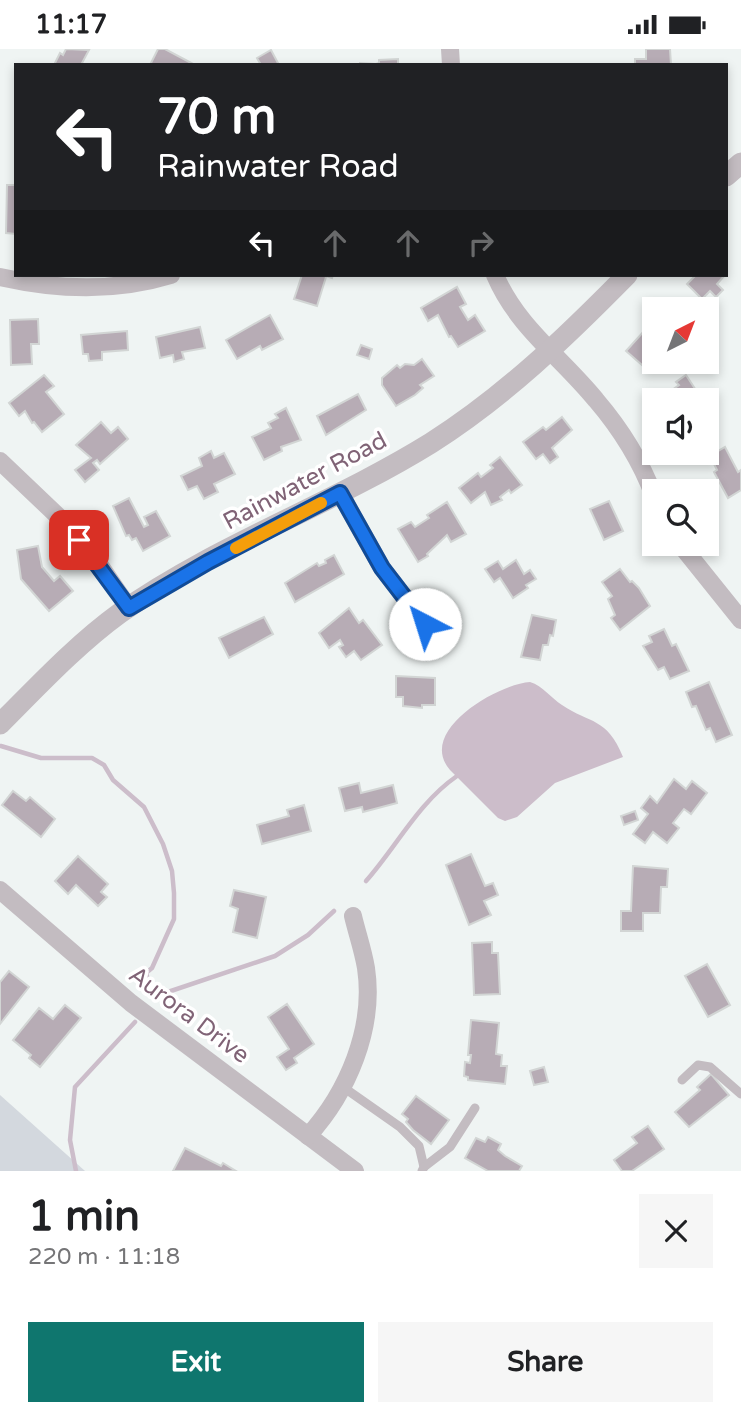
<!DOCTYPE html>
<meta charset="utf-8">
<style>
:root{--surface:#fff;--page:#f6f6f6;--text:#202124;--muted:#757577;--accent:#0f766e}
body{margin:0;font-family:"Varela Round",sans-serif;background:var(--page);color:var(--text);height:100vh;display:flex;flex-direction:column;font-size:26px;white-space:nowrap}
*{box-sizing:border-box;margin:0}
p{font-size:23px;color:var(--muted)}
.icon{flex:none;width:38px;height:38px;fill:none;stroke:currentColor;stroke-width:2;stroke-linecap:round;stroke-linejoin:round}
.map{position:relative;height:1122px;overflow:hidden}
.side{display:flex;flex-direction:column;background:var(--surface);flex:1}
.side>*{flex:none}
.banner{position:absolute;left:14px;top:14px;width:714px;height:214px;border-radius:0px;box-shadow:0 4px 10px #0003;background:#202124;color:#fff;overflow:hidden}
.needle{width:46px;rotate:42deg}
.controls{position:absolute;left:642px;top:248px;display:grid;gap:14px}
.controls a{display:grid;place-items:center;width:77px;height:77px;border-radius:0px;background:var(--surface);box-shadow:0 4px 10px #0003;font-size:35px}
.pin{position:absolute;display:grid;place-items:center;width:60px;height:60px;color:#fff;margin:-30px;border-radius:14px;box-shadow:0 4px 10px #0006}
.me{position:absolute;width:77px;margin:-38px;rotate:320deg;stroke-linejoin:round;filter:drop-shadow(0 0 5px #0008)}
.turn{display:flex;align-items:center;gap:24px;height:147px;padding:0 28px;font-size:32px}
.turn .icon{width:91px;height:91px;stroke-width:2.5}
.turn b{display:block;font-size:49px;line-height:60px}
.lanes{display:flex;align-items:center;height:66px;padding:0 28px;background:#0003;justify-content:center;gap:35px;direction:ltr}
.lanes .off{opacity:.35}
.round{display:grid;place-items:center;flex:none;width:74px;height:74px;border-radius:0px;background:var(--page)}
.headline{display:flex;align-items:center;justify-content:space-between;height:119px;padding:0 28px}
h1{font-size:42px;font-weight:700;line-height:52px}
.button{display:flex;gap:14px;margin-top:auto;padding:14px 28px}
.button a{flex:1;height:80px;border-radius:0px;background:var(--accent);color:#fff;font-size:28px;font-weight:700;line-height:80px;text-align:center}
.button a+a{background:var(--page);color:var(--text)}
.status{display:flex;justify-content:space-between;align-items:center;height:49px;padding:0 35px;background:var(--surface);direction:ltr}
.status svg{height:19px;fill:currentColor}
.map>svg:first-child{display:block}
.green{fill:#d3d8de}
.water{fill:#ccbdca}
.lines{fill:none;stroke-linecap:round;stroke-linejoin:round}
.stream{stroke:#ccbdca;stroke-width:4.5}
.building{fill:#b7acb5;stroke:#d2d5d4;stroke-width:2}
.service{stroke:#c3bcc1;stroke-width:9}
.minor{stroke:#c3bcc1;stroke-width:18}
.tertiary{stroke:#c3bcc1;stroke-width:21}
.route-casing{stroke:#114b97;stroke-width:18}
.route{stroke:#1a73e8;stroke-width:12}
.slow{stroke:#f59e0b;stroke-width:12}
.labels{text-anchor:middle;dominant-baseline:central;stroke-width:7;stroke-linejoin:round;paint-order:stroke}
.street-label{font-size:24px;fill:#806376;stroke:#fff}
</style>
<div class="status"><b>11:17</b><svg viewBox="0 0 49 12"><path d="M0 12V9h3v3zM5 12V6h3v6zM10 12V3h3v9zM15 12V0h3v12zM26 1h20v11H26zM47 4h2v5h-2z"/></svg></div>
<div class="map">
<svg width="741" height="1122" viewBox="0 0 741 1122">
<rect width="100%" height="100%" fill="#eff4f3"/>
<!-- green -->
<polygon class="green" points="0,1046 85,1122 0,1122"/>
<!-- water -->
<path class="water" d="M530 633C543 637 551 649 562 656 590 675 607 668 623 708L555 734 517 768 505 772 498 769 450 721C416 682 498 635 530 633Z"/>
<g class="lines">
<!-- stream -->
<g class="stream">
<polyline points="1,697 41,709 92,709 104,716 113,731 144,758 163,795 172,822 174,844 174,870 152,919 146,924 153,948 275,907 308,886 334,862"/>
<path d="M366 832C397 797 418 754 457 727"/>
<polyline points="76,1122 70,1091 75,1038 135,973"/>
</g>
</g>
<!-- building -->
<g class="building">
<polygon points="66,0 89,1 82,14 84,16 54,16 60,4 63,6"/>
<polygon points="158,0 165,0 195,16 150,16"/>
<polygon points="646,0 670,0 671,16 635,16 635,10 646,10"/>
<polygon points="271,1 279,16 261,16 257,9"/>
<polygon points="398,10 398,16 360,16 360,14 376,15 379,14 379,11"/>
<polygon points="7,136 16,136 16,185 6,184"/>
<polygon points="302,226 333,226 332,229 323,226 326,228 317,257 294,250"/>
<polygon points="696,226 725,226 717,235 723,241 716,248 710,242 702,250 687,235"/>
<polygon points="457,238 466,255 460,258 468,271 475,266 485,282 458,298 451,287 449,288 438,266 428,272 421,259"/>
<polygon points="270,266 283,290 262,301 260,297 237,310 226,291"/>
<polygon points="38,270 39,295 31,295 32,315 11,316 10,271"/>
<polygon points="654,271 654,302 642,316 626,302"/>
<polygon points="200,278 205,299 182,303 184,310 174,313 173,306 160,309 156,288"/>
<polygon points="127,282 128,301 102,303 102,311 89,312 88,305 83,305 81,286"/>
<polygon points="361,296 372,300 369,310 357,306"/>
<polygon points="422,310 434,327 420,336 423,339 415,346 396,357 382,336 382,329 397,316 400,319 405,315 414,316"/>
<polygon points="44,326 54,337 46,343 64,365 42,383 34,373 32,374 25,362 19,367 9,354"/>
<polygon points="686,326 703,352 671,351 676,347 672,341 679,336 676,333"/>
<polygon points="358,345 366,361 326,386 317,367"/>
<polygon points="286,359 301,391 281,398 282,402 264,411 252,388 271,379 268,374 278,369 275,365"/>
<polygon points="562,368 572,381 552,399 558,408 550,414 543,405 536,410 523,393 543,378 546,381"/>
<polygon points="101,373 111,384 118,378 128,390 100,415 97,411 93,414 99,421 85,433 75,421 91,409 76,396"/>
<polygon points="725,398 738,423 741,421 741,441 728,449 714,423 717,421 710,407"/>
<polygon points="211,402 214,409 224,404 235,425 214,435 218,443 204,450 197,437 188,441 181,427 202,417 199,409"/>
<polygon points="500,408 522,436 511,444 509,441 500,448 502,451 491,456 485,443 471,454 459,439 478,424 481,428 493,419 490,416"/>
<polygon points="129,449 144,478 148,476 144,468 156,462 170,487 143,502 136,489 132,491 129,486 126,487 113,457"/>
<polygon points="609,452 623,482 604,491 590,460"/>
<polygon points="447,453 466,485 451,493 447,486 427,505 428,507 418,513 398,480 411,473 415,478 429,469 427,466"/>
<polygon points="38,497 42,518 54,532 60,527 73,542 49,562 21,530 17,501"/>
<polygon points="334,506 344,525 295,553 285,534 317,514 319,517 326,514 325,511"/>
<polygon points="516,511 524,525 530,521 536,530 526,536 528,539 513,549 500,529 494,533 485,520 498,512 503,520"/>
<polygon points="620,520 630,533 632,532 639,539 650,557 620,581 611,569 615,566 608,550 612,547 602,533"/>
<polygon points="349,559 359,574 363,571 382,596 361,611 354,602 346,608 339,598 343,596 340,591 329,599 319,584"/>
<polygon points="532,566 556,571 553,587 550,586 548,596 543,596 540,611 521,608"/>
<polygon points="264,568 273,585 229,609 219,589"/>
<polygon points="664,580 672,597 676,595 689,622 670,630 664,618 658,621 643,597 652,593 649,587"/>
<polygon points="396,627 435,629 435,656 422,656 422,659 403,657 403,648 396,648"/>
<polygon points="709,633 732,686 716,693 710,679 706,681 696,657 692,658 686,643"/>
<polygon points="674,730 686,740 692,732 707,744 691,765 684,760 673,774 679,779 667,794 653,783 645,794 633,785 648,765 641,759 650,747 657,754"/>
<polygon points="359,734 361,744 393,736 397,754 363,763 362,758 345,762 339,739"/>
<polygon points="13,742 26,752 30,748 55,770 41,788 2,756"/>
<polygon points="304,756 311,782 262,795 257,776 289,767 287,761"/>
<polygon points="635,762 638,771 624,776 621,767"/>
<polygon points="471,805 485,837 493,834 498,846 484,852 491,866 469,876 446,816"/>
<polygon points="78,807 108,835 101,843 107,848 98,857 76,836 68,845 55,832"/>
<polygon points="633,817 668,820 667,838 661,838 660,864 643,864 643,882 621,882 621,862 631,862"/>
<polygon points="234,841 266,848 257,889 233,883 238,860 230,857"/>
<polygon points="492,893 492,904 498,904 500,945 474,946 472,894"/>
<polygon points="707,915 730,956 708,968 685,927"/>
<polygon points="9,922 29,938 0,975 0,933"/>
<polygon points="287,955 314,995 294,1009 297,1014 286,1021 277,1008 289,1000 268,968"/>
<polygon points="65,956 81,969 40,1018 29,1009 31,1006 13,991 39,959 53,970"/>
<polygon points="471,971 499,974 496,1005 502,1006 501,1017 507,1017 505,1035 468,1031 468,1028 464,1027 465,1013 470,1014 471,1006 468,1006"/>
<polygon points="544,1018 548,1033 534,1036 530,1022"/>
<polygon points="711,1025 729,1046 689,1078 675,1063 700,1041 697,1038"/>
<polygon points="416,1047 449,1071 431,1095 413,1081 406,1073 408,1070 402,1065"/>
<polygon points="648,1077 664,1100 632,1122 622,1122 614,1111 637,1094 632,1088"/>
<polygon points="488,1088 501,1095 498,1101 505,1107 522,1117 519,1122 488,1122 465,1109 476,1089 485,1093"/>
<polygon points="185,1099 221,1117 223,1114 236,1122 173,1122"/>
</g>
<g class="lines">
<!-- service -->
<g class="service">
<polyline points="682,1031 698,1016 710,1018 741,1045"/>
<polyline points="343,1038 400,1078 419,1097 424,1118 422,1122"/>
<polyline points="424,1118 450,1098 475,1059"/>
</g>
<!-- minor -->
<g class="minor">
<polyline points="450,0 451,16"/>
<path d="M495 226C517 278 561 308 596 351 620 379 641 413 654 447"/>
<path d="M0 228C57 241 116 243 171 226"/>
<polyline points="0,412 63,472 99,515 129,559"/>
<polyline points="340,444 382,519 425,575"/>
<polyline points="680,495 741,571"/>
<polyline points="0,841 131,954 355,1122"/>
<path d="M308 1087C348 1043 375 979 366 919 363 901 357 884 353 867"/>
</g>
<!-- tertiary -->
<g class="tertiary">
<polyline points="726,127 741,114"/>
<path d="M0 675C38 637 76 596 120 564 216 496 331 456 431 394 505 347 566 288 627 226"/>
</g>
</g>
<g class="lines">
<!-- route casing -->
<g class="route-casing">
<polyline id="route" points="79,491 129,559 208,513 340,444 382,519 425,575"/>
</g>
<!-- route -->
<use href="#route" class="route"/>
<!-- slow -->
<polyline class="slow" points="236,499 321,454"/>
</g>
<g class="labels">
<!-- street labels -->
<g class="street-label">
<text transform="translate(305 432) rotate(-28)">Rainwater Road</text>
<text transform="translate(189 966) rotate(37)">Aurora Drive</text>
</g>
</g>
</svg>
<div class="controls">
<a><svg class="needle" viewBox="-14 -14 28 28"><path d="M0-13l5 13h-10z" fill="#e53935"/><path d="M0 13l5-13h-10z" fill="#757577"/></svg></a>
<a><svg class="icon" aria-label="sound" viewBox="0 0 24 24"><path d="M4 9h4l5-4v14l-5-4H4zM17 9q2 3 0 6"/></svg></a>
<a><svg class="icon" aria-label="search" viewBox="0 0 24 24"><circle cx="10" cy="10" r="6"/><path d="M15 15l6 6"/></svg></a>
</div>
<div class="pin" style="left:79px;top:491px;background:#d93025"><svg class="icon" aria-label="arrive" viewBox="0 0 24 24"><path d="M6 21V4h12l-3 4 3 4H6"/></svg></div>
<svg class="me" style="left:425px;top:575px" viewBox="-20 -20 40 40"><circle r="19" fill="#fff"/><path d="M0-13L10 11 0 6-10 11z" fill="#1a73e8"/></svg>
<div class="banner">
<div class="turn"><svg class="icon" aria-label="left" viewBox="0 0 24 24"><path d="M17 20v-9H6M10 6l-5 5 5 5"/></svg><div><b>70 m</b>Rainwater Road</div></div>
<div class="lanes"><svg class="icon" aria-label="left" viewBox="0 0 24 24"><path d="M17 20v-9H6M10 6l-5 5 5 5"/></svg><svg class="icon off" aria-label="ahead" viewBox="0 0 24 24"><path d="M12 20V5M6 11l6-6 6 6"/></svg><svg class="icon off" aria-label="ahead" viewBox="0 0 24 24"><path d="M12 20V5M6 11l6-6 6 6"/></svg><svg class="icon off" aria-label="right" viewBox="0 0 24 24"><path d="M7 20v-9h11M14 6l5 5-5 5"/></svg></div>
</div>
</div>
<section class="side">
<div class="headline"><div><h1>1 min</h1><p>220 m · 11:18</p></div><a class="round"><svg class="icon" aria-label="close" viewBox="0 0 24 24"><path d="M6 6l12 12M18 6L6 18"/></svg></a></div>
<div class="button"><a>Exit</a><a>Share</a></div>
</section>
